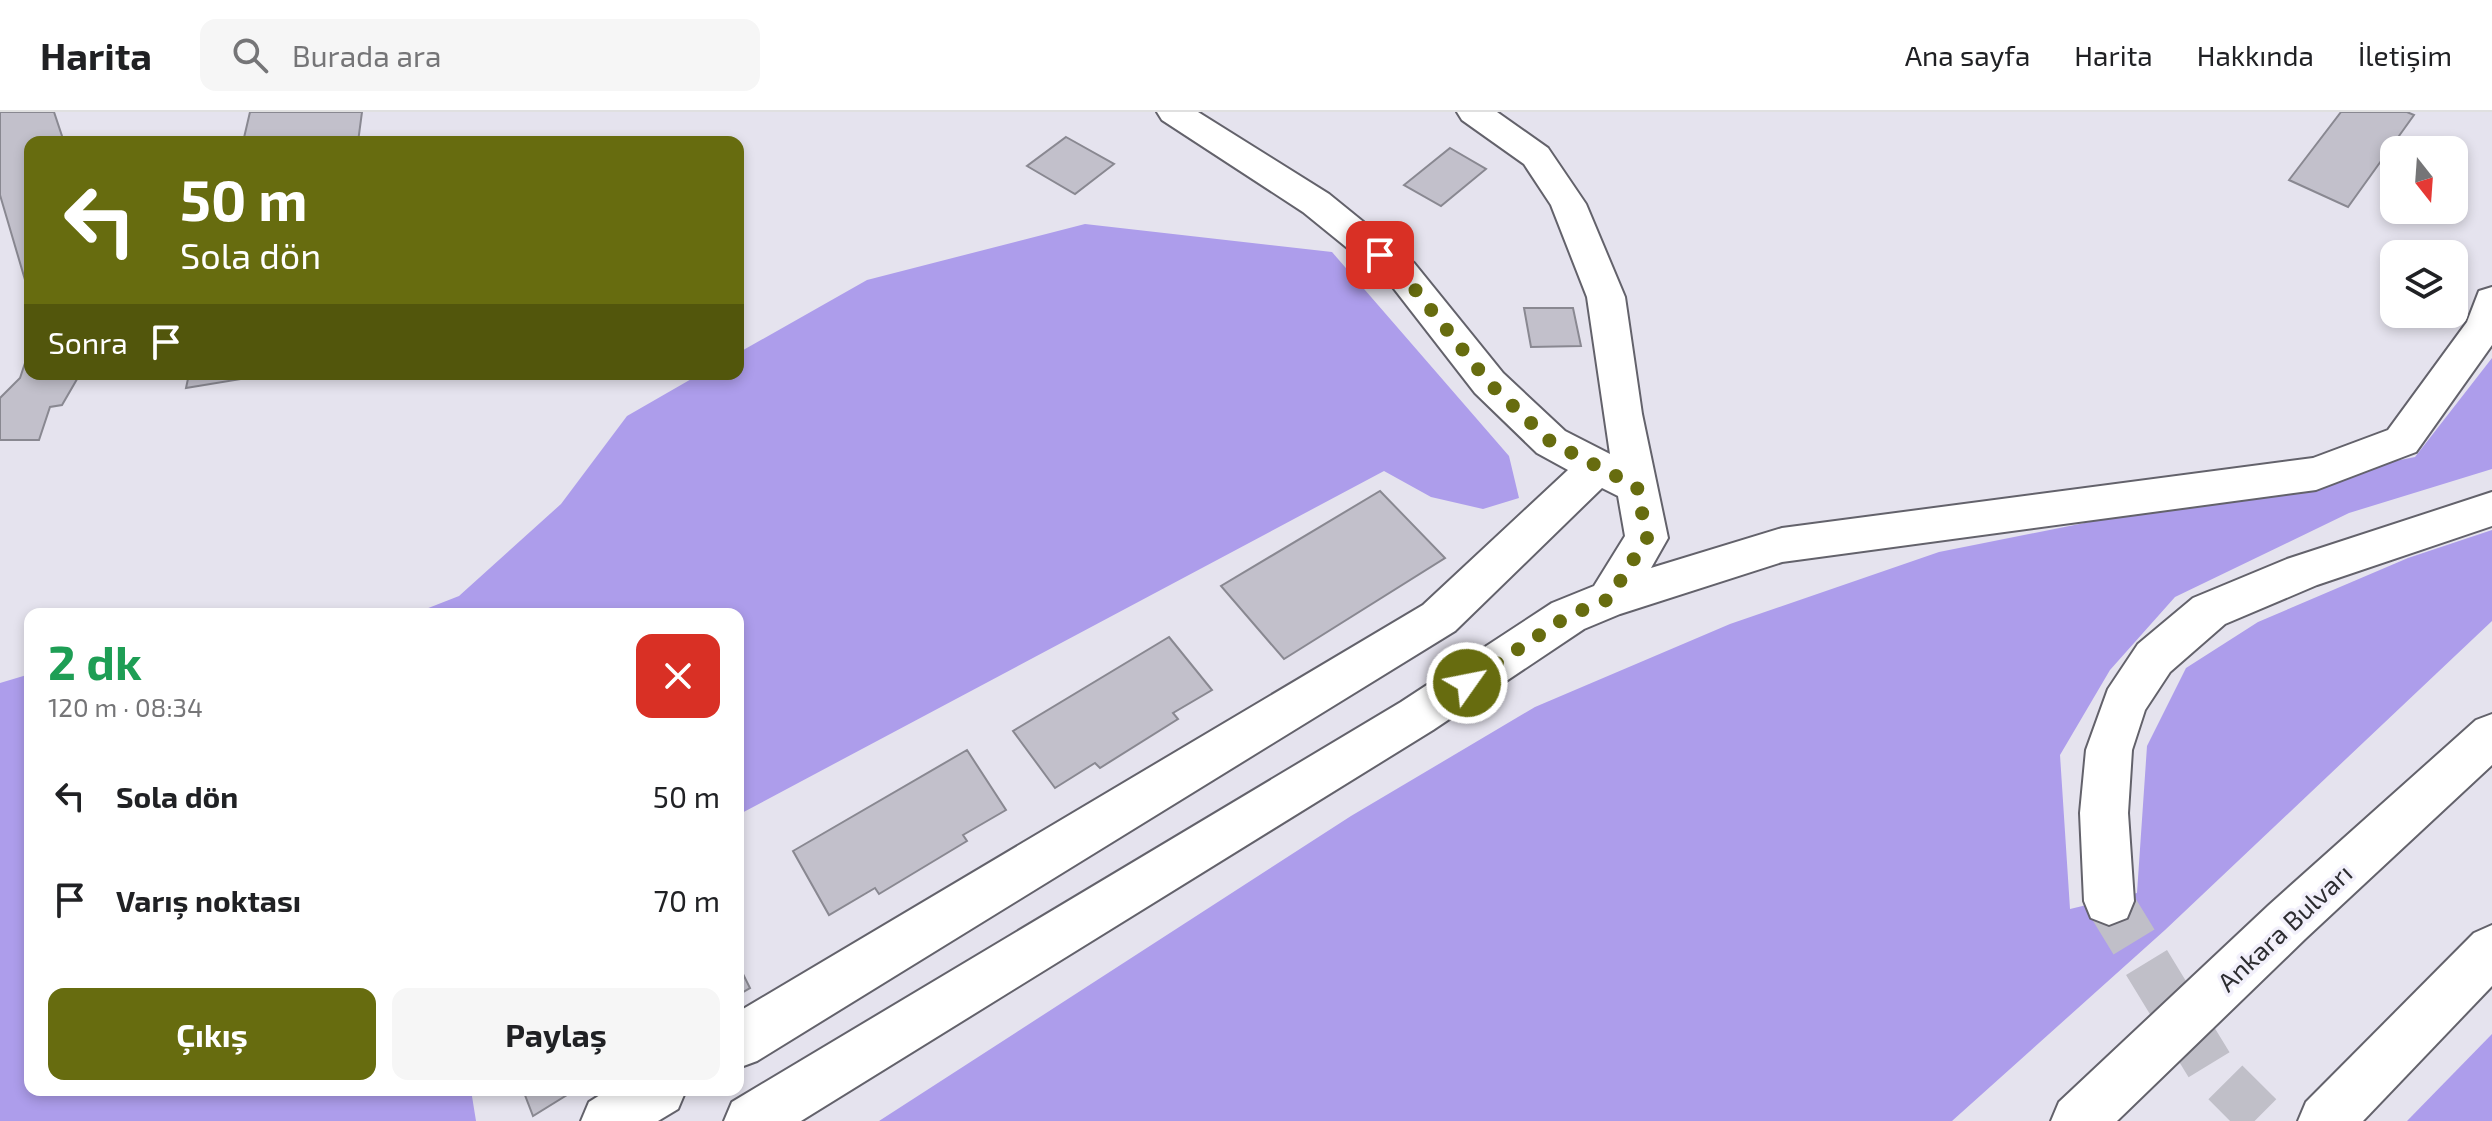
<!DOCTYPE html>
<html lang="tr">
<meta charset="utf-8">
<style>
:root{--surface:#fff;--page:#f6f6f6;--text:#202124;--muted:#757577;--line:#e0e0e0;--accent:#676c0f}
body{margin:0;font-family:"Exo 2",sans-serif;background:var(--page);color:var(--text);height:100vh;display:flex;flex-direction:column;font-size:30px;white-space:nowrap}
*{box-sizing:border-box;margin:0}
p{font-size:26px;color:var(--muted)}
.icon{flex:none;width:44px;height:44px;fill:none;stroke:currentColor;stroke-width:2;stroke-linecap:round;stroke-linejoin:round}
.map{position:relative;flex:1;overflow:hidden}
.drawer{position:absolute;left:24px;top:496px;width:720px;height:488px;display:flex;flex-direction:column;background:var(--surface);border-radius:16px;box-shadow:0 4px 12px #0003}
.drawer>*{flex:none}
.guide{position:absolute;left:24px;top:24px;width:720px;height:244px;border-radius:16px;box-shadow:0 4px 12px #0003;background:#676c0f;color:#fff;overflow:hidden}
.needle{width:52px;rotate:163deg}
.fabs{position:absolute;left:2380px;top:24px;display:grid;gap:16px}
.fabs a{display:grid;place-items:center;width:88px;height:88px;border-radius:16px;background:var(--surface);box-shadow:0 4px 12px #0003;font-size:40px}
.pin{position:absolute;display:grid;place-items:center;width:68px;height:68px;color:#fff;margin:-34px;border-radius:16px;box-shadow:0 4px 12px #0006}
.me{position:absolute;width:88px;margin:-44px;rotate:57deg;stroke-linejoin:round;filter:drop-shadow(0 0 6px #0008)}
.turn{display:flex;align-items:center;gap:28px;height:168px;padding:0 24px;font-size:36px}
.turn .icon{width:104px;height:104px;stroke-width:2.5}
.turn b{display:block;font-size:56px;line-height:68px}
.then{display:flex;align-items:center;height:76px;padding:0 24px;background:#0003;gap:16px;font-size:30px}
.round{display:grid;place-items:center;flex:none;width:84px;height:84px;border-radius:16px;background:var(--page)}
.summary{display:flex;align-items:center;justify-content:space-between;height:136px;padding:0 24px}
h1{font-size:48px;font-weight:700;line-height:60px;color:#1e9e55}
.action{display:flex;gap:16px;margin-top:auto;padding:16px 24px}
.action a{flex:1;height:92px;border-radius:16px;background:var(--accent);color:#fff;font-size:32px;font-weight:700;line-height:92px;text-align:center}
.action a+a{background:var(--page);color:var(--text)}
ul{padding:0;list-style:none}
li{display:flex;align-items:center;gap:24px;height:104px;padding:0 24px}
li div{flex:1}
li b{display:block;font-size:30px}
li em{font-style:normal}
header{display:flex;align-items:center;gap:48px;box-sizing:border-box;height:112px;padding:0 40px;background:var(--surface);border-bottom:2px solid var(--line)}
header strong{font-size:38px}
nav{display:flex;gap:44px;margin-inline-start:auto;font-size:28px}
.search{width:560px;height:72px;background:var(--page);display:flex;align-items:center;gap:20px;box-sizing:border-box;padding:0 28px;border-radius:16px;color:var(--muted);font-size:30px}
.map>svg:first-child{display:block}
.forest{fill:#ad9deb}
.building{fill:#c2c0cb;stroke:#898891;stroke-width:2}
.lines{fill:none;stroke-linecap:round;stroke-linejoin:round}
.primary-tunnel{stroke:#c0bfc8;stroke-width:48;stroke-dasharray:48 24;stroke-linecap:butt}
.minor-casing{stroke:#63626b;stroke-width:4}
.primary-casing{stroke:#63626b;stroke-width:4}
.minor{fill:#fff;fill-rule:evenodd}
.primary{fill:#fff;fill-rule:evenodd}
.route{stroke:#676c0f;stroke-width:14;stroke-dasharray:0 25.2}
.labels{text-anchor:middle;dominant-baseline:central;stroke-width:7;stroke-linejoin:round;paint-order:stroke}
.street-label{font-size:26px;fill:#2d2d31;stroke:#f2f0fb}
</style>
<header>
<strong>Harita</strong>
<div class="search"><svg class="icon" aria-label="search" viewBox="0 0 24 24"><circle cx="10" cy="10" r="6"/><path d="M15 15l6 6"/></svg>Burada ara</div>
<nav><a>Ana sayfa</a><a>Harita</a><a>Hakkında</a><a>İletişim</a></nav>
</header>
<div class="map">
<svg width="2492" height="1009" viewBox="0 0 2492 1009">
<rect width="100%" height="100%" fill="#e5e3ee"/>
<!-- forest -->
<g class="forest">
<polygon points="1085,112 1332,140 1509,344 1519,386 1483,397 1431,385 1384,359 738,703 738,502 413,502 459,484 561,392 627,304 700,262 738,262 738,241 867,168"/>
<polygon points="2492,246 2492,357 2349,401 2175,485 2110,558 2060,643 2070,797 2137,781 2147,634 2186,556 2258,510 2408,446 2492,418 2492,509 2165,818 1952,1009 879,1009 1351,704 1535,595 1730,512 1939,440 2415,345"/>
<polygon points="30,562 30,978 471,978 476,1009 0,1009 0,571"/>
<polygon points="2492,922 2492,1009 2407,1009"/>
</g>
<!-- building -->
<g class="building">
<polygon points="0,0 54,0 64,30 30,30 28,178 0,83"/>
<polygon points="250,0 362,0 358,30 243,30"/>
<polygon points="2341,0 2407,0 2414,3 2348,95 2289,68"/>
<polygon points="1066,25 1114,52 1075,82 1027,54"/>
<polygon points="1450,36 1486,57 1441,94 1404,73"/>
<polygon points="1524,196 1573,196 1581,234 1531,235"/>
<polygon points="30,236 30,262 80,262 62,293 50,295 39,328 0,328 0,286 20,266"/>
<polygon points="189,262 272,262 186,276"/>
<polygon points="1380,379 1445,446 1284,547 1221,474"/>
<polygon points="1169,525 1212,578 1173,601 1178,607 1100,656 1095,651 1055,676 1013,619"/>
<polygon points="967,638 1006,698 963,723 967,729 879,782 875,776 829,803 793,739"/>
<polygon points="738,852 750,876 738,883"/>
<polygon points="523,978 575,978 533,1004"/>
</g>
<g class="lines">
<!-- primary-tunnel -->
<polyline class="primary-tunnel" points="2109,789 2211,956 2264,1009"/>
<!-- minor casing -->
<g class="minor-casing">
<g id="minor">
<polygon points="1157,0 1198,0 1329,82 1414,151 1503,261 1565,319 1610,342 1587,185 1551,93 1524,52 1462,8 1457,0 1497,0 1548,36 1586,92 1625,185 1642,302 1668,426 1651,456 1782,416 2313,346 2388,318 2467,210 2479,179 2492,175 2492,233 2416,340 2316,378 1782,450 1620,502 1584,517 1433,618 801,1009 724,1009 732,990 1401,590 1552,491 1594,474 1625,424 1618,384 1602,376 1455,519 757,949 738,956 738,900 1423,493 1568,358 1537,341 1475,281 1388,169 1303,100 1162,8"/>
<polygon points="608,978 686,978 678,997 658,1009 581,1009 589,990"/>
</g>
</g>
<!-- primary casing -->
<g class="primary-casing">
<g id="primary">
<polygon points="2492,380 2492,414 2317,473 2225,512 2170,560 2145,598 2132,638 2128,701 2134,789 2127,806 2109,813 2091,806 2084,789 2080,701 2086,638 2108,577 2138,532 2193,486 2287,447"/>
<polygon points="2492,602 2492,653 2305,827 2117,1009 2051,1009 2059,990 2269,793 2476,608"/>
<polygon points="2492,813 2492,874 2363,1009 2298,1009 2306,990 2474,821"/>
</g>
</g>
<!-- minor -->
<use href="#minor" class="minor"/>
<!-- primary -->
<use href="#primary" class="primary"/>
</g>
<g class="lines">
<!-- route -->
<polyline class="route" points="1380,143 1401,160 1489,271 1551,330 1637,375 1647,426 1609,487 1568,504 1467,571"/>
</g>
<g class="labels">
<!-- street labels -->
<g class="street-label">
<text transform="translate(2284 815) rotate(-43)">Ankara Bulvarı</text>
</g>
</g>
</svg>
<div class="fabs">
<a><svg class="needle" viewBox="-14 -14 28 28"><path d="M0-13l5 13h-10z" fill="#e53935"/><path d="M0 13l5-13h-10z" fill="#757577"/></svg></a>
<a><svg class="icon" aria-label="layers" viewBox="0 0 24 24"><path d="M12 4l9 5-9 5-9-5zM3 14l9 5 9-5"/></svg></a>
</div>
<div class="pin" style="left:1380px;top:143px;background:#d93025"><svg class="icon" aria-label="arrive" viewBox="0 0 24 24"><path d="M6 21V4h12l-3 4 3 4H6"/></svg></div>
<svg class="me" style="left:1467px;top:571px" viewBox="-20 -20 40 40"><circle r="17" fill="#676c0f" stroke="#fff" stroke-width="3"/><path d="M0-11L8 9 0 5-8 9z" fill="#fff"/></svg>
<div class="guide">
<div class="turn"><svg class="icon" aria-label="left" viewBox="0 0 24 24"><path d="M17 20v-9H6M10 6l-5 5 5 5"/></svg><div><b>50 m</b>Sola dön</div></div>
<div class="then">Sonra<svg class="icon" aria-label="arrive" viewBox="0 0 24 24"><path d="M6 21V4h12l-3 4 3 4H6"/></svg></div>
</div>
<section class="drawer">
<div class="summary"><div><h1>2 dk</h1><p>120 m · 08:34</p></div><a class="round" style="background:#d93025;color:#fff"><svg class="icon" aria-label="close" viewBox="0 0 24 24"><path d="M6 6l12 12M18 6L6 18"/></svg></a></div>
<ul>
<li><svg class="icon" aria-label="left" viewBox="0 0 24 24"><path d="M17 20v-9H6M10 6l-5 5 5 5"/></svg><div><b>Sola dön</b></div><em>50 m</em></li>
<li><svg class="icon" aria-label="arrive" viewBox="0 0 24 24"><path d="M6 21V4h12l-3 4 3 4H6"/></svg><div><b>Varış noktası</b></div><em>70 m</em></li>
</ul>
<div class="action"><a>Çıkış</a><a>Paylaş</a></div>
</section>
</div>
